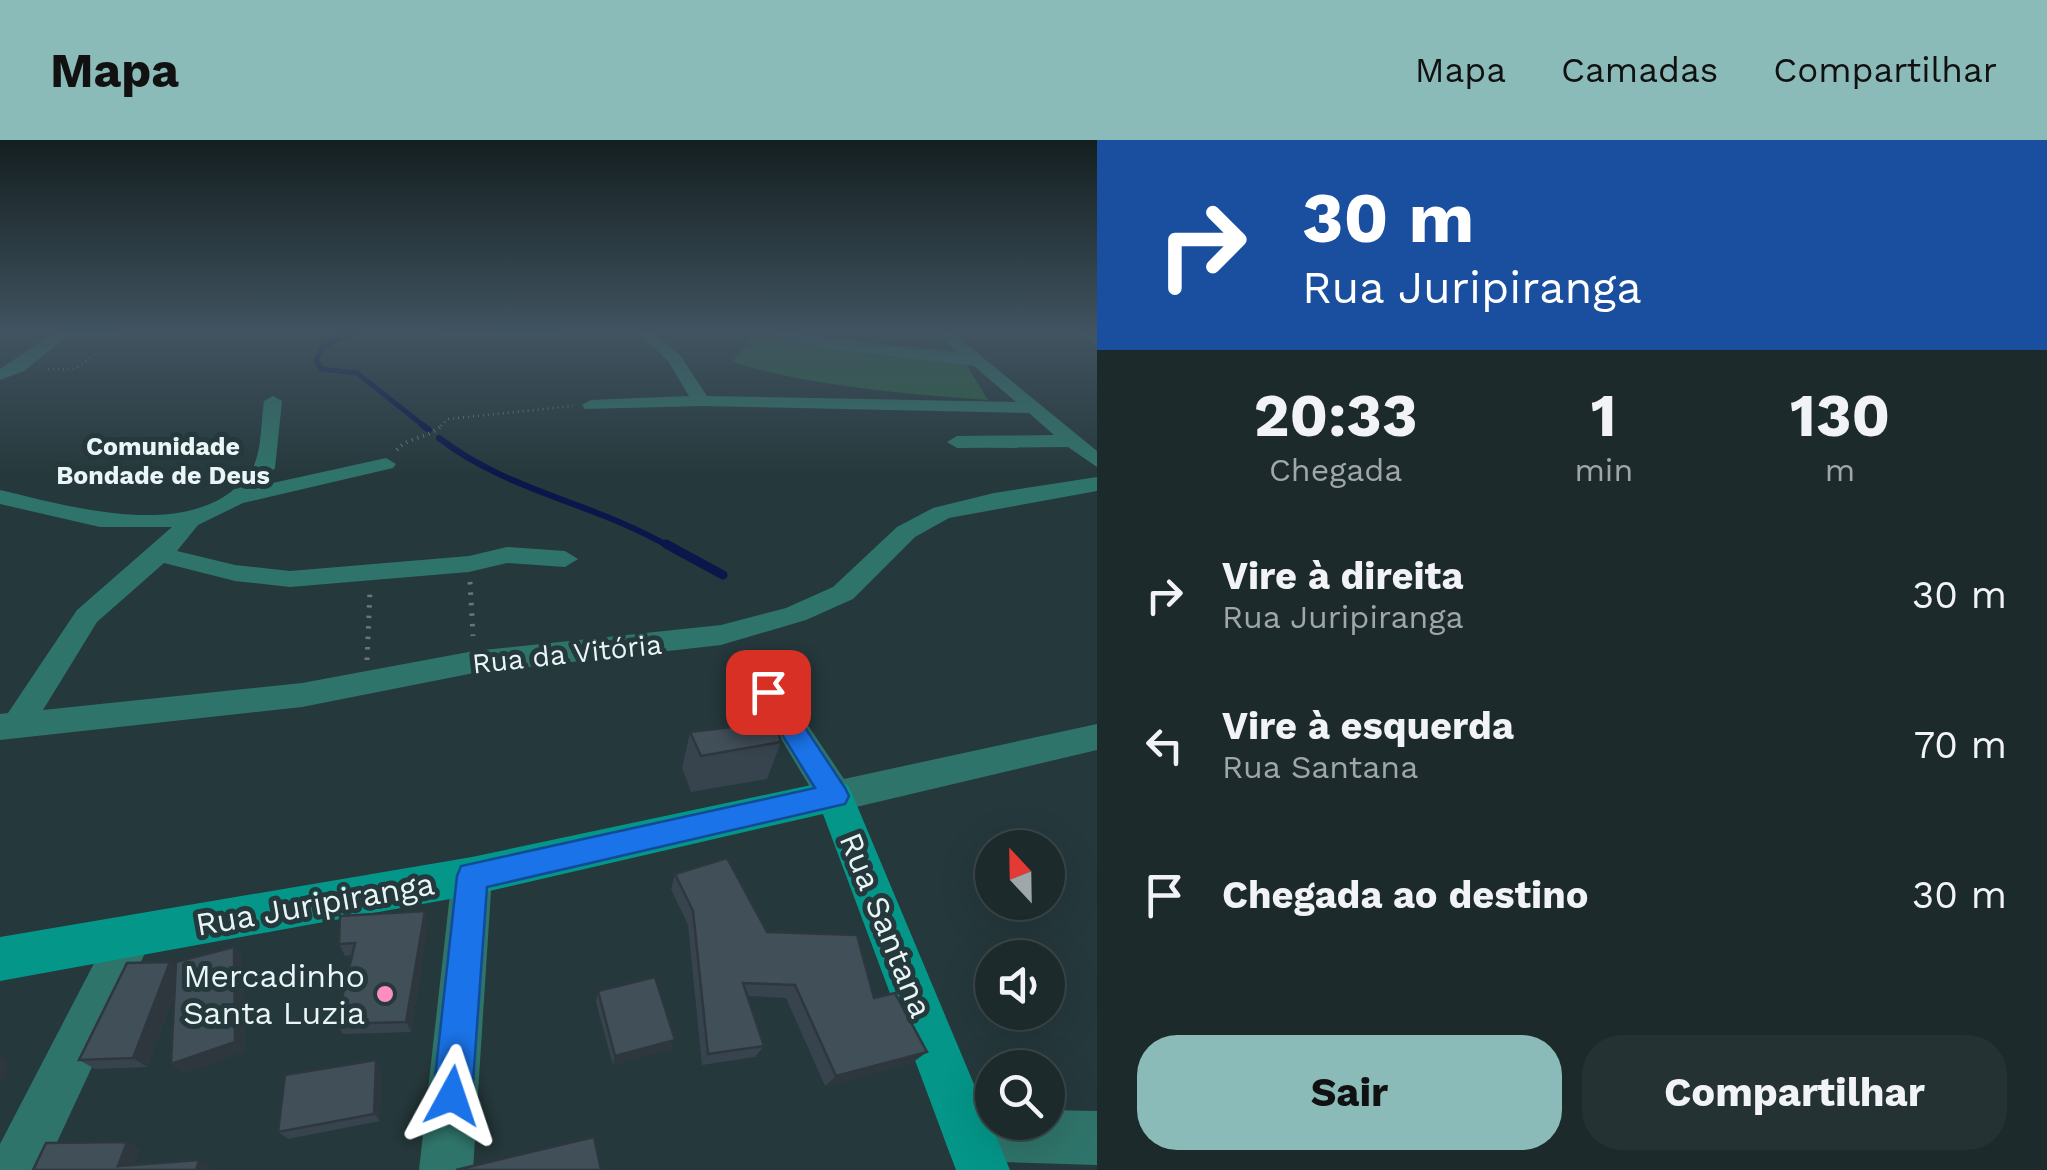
<!DOCTYPE html>
<html lang="pt">
<meta charset="utf-8">
<style>
:root{--surface:#1c2a2c;--page:#253234;--text:#f1f3f6;--muted:#a0a7a9;--line:#3a4648;--accent:#8bbbb9}
body{margin:0;font-family:"Work Sans",sans-serif;background:var(--page);color:var(--text);height:100vh;display:flex;flex-direction:column;font-size:38px;white-space:nowrap}
*{box-sizing:border-box;margin:0}
p{font-size:32px;color:var(--muted)}
.icon{flex:none;width:55px;height:55px;fill:none;stroke:currentColor;stroke-width:2;stroke-linecap:round;stroke-linejoin:round}
.map{position:relative;flex:1;overflow:hidden}
.side{display:flex;flex-direction:column;background:var(--surface);width:950px}
.side>*{flex:none}
.top-card{background:#1a4fa0;color:#fff;overflow:hidden}
.needle{width:65px;rotate:338deg}
.fabs{position:absolute;left:975px;top:690px;display:grid;gap:20px}
.fabs a{display:grid;place-items:center;width:90px;height:90px;border-radius:50%;background:var(--surface);box-shadow:0 10px 40px #0002,0 0 0 2px var(--line);font-size:50px}
.pin{position:absolute;display:grid;place-items:center;width:85px;height:85px;color:#fff;margin:-42px;border-radius:20px;box-shadow:0 5px 15px #0006}
.me{position:absolute;width:110px;margin:-55px;rotate:5deg;stroke-linejoin:round;filter:drop-shadow(0 0 8px #0008)}
.turn{display:flex;align-items:center;gap:35px;height:210px;padding:0 40px;font-size:45px}
.turn .icon{width:130px;height:130px;stroke-width:2.5}
.turn b{display:block;font-size:70px;line-height:85px}
.eta{display:flex;justify-content:space-evenly;align-items:center;height:170px;text-align:center}
.eta b{font-size:60px;font-weight:700;line-height:70px}
.action{display:flex;gap:20px;margin-top:auto;padding:20px 40px}
.action a{flex:1;height:115px;border-radius:40px;background:var(--accent);color:#111;font-size:40px;font-weight:700;line-height:115px;text-align:center}
.action a+a{background:var(--page);color:var(--text)}
ul{padding:0;list-style:none}
li{display:flex;align-items:center;gap:30px;height:150px;padding:0 40px}
li div{flex:1}
li b{display:block;font-size:38px}
li em{font-style:normal}
header{display:flex;align-items:center;gap:60px;box-sizing:border-box;height:140px;padding:0 50px;background:var(--accent);color:#111}
header strong{font-size:48px}
nav{display:flex;gap:55px;margin-inline-start:auto;font-size:35px}
main{display:flex;flex:1;min-height:0}
.map>svg:first-child{display:block}
.green{fill:#2a6241}
.lines{fill:none;stroke-linecap:round;stroke-linejoin:round}
.stream-far2{stroke:#0b164a;stroke-width:5}
.stream-far1{stroke:#0b164a;stroke-width:6}
.stream{stroke:#0b164a;stroke-width:9}
.path-far2{stroke:#67777a;stroke-width:2.5;stroke-dasharray:1 4;stroke-linecap:butt}
.path-far1{stroke:#67777a;stroke-width:4;stroke-dasharray:1 5;stroke-linecap:butt}
.path{stroke:#67777a;stroke-width:5;stroke-dasharray:2.5 8;stroke-linecap:butt}
.street{fill:#2f746a;fill-rule:evenodd}
.secondary{fill:#049689;fill-rule:evenodd}
.wall{fill:#38444d}
.shaded-wall{fill:#2e373e}
.building{fill:#414f59;stroke:#2e373e;stroke-width:2.5}
.route{fill:#1a73e8;stroke:#114b97;stroke-width:2.5}
.poi-dot{fill:#fd8ebf;stroke:#25383b;stroke-width:4}
.labels{text-anchor:middle;dominant-baseline:central;stroke-width:10;stroke-linejoin:round;paint-order:stroke}
.far-neighbourhood-label{font-size:25px;font-weight:bold;fill:#e9f5f7;stroke:#25383b}
.street-label{font-size:28px;fill:#e9f5f7;stroke:#25383b}
.near-street-label{font-size:32px;fill:#e9f5f7;stroke:#25383b}
.near-poi-label{font-size:32px;fill:#e9f5f7;stroke:#25383b;text-anchor:end}
</style>
<header>
<strong>Mapa</strong>
<nav><a>Mapa</a><a>Camadas</a><a>Compartilhar</a></nav>
</header>
<main>
<div class="map">
<svg width="1097" height="1030" viewBox="0 0 1097 1030">
<rect width="100%" height="100%" fill="#25383b"/>
<!-- green -->
<path class="green" d="M756 193 958 211 988 260C901 253 816 247 732 222Z"/>
<g class="lines">
<!-- stream-far2 -->
<polyline class="stream-far2" points="351,193 322,208 316,220 321,229 357,233 424,286"/>
<!-- stream-far1 -->
<g class="stream-far1">
<polyline points="421,284 429,290"/>
<path d="M439 298C509 352 595 363 670 407"/>
</g>
<!-- stream -->
<polyline class="stream" points="666,404 723,435"/>
<!-- path-far2 -->
<g class="path-far2">
<polyline points="48,229 75,229 96,213"/>
<polyline points="441,286 448,279 573,266"/>
</g>
<!-- path-far1 -->
<path class="path-far1" d="M397 310C410 295 427 300 443 284"/>
<!-- path -->
<g class="path">
<polyline points="470,442 473,496"/>
<polyline points="367,520 370,451"/>
</g>
<!-- street -->
<g class="street">
<polygon points="54,193 125,193 118,197 63,200 24,231 0,240 0,229"/>
<polygon points="438,193 568,193 561,197 443,200 438,199"/>
<polygon points="638,193 653,193 680,215 707,256 1016,262 974,226 809,206 770,193 793,193 961,215 937,193 953,193 1097,311 1097,327 1068,307 957,308 947,302 957,296 1054,295 1029,273 701,266 585,269 582,265 591,260 689,256 668,221"/>
<polygon points="1077,193 1097,195 1097,206"/>
<path d="M273 256 282 261 275 328 259 346 386 318 396 324 393 328 243 363 198 385 177 411 235 425 290 431 469 416 507 407 565 411 578 419 565 427 507 423 469 432 290 447 235 441 164 423 97 482 43 570 302 543 474 511 721 485 786 468 833 447 897 387 933 368 994 353 1097 337V351L949 378 915 397 853 459 806 480 721 505 474 533 302 567 0 600V574L8 573 77 470 172 387H100L0 364V350C72 367 202 406 252 329 262 313 261 280 264 261Z"/>
<polygon points="769,540 780,544 844,639 1097,584 1097,610 835,672 822,667 753,552 758,544"/>
<polygon points="472,717 486,723 492,736 473,1030 419,1030 452,736 458,723"/>
<polygon points="130,776 145,783 152,798 44,1030 0,1030 0,1004 115,783"/>
<polygon points="969,969 992,969 992,982 1048,982 1048,970 1097,971 1097,1025 969,1021 950,1014 943,995 950,976"/>
</g>
<!-- secondary -->
<polygon class="secondary" points="835,640 848,645 853,656 1010,1030 956,1030 823,674 472,755 0,841 0,797 472,717"/>
</g>
<!-- wall -->
<g class="wall">
<polygon points="690,592 781,602 767,639 691,652 682,628"/>
<polygon points="675,734 874,858 912,923 825,946 786,858 747,856 764,906 755,917 702,925 688,785 671,749"/>
<polygon points="425,771 428,783 411,892 343,894 336,884 352,815 345,816 339,804"/>
<polygon points="234,807 243,818 245,911 184,933 171,924 175,852 147,927 95,929 79,920 176,827"/>
<polygon points="598,851 671,909 613,925 596,862"/>
<polygon points="381,929 380,981 288,999 278,992"/>
</g>
<!-- shaded-wall -->
<g class="shaded-wall">
<polygon points="425,771 428,783 411,892 406,882"/>
<polygon points="234,807 243,818 245,911 184,933 171,924"/>
<polygon points="170,822 182,833 147,927 133,918"/>
<polygon points="675,900 671,909 613,925 615,916"/>
<polygon points="927,912 912,923 825,946 836,936"/>
<polygon points="0,916 11,922 0,943"/>
<polygon points="376,920 381,929 380,981 374,974"/>
<polygon points="127,1002 141,1009 133,1030 118,1026"/>
<polygon points="199,1020 211,1025 210,1030 196,1030"/>
</g>
<!-- building -->
<g class="building">
<polygon points="775,582 781,602 701,616 690,592"/>
<polygon points="727,718 767,792 857,795 874,858 895,853 927,912 836,936 795,845 743,843 764,906 708,914 693,771 675,734"/>
<polygon points="425,771 406,882 336,884 355,803 339,804 340,776"/>
<polygon points="234,807 235,902 171,924 176,822"/>
<polygon points="170,822 133,918 79,920 127,823"/>
<polygon points="655,837 675,900 615,916 598,851"/>
<polygon points="376,920 374,974 278,992 285,935"/>
<polygon points="594,997 601,1030 456,1030"/>
<polygon points="127,1002 118,1026 199,1020 196,1030 33,1030 46,1003"/>
</g>
<!-- sky -->
<linearGradient id="sky" x2="0" y2="1"><stop stop-color="#141f20"/><stop offset="0.57" stop-color="#405360"/><stop offset="1" stop-color="#405360" stop-opacity="0"/></linearGradient>
<rect width="1097" height="337" fill="url(#sky)"/>
<!-- route -->
<polygon class="route" points="768,543 777,545 845,648 849,656 845,664 487,747 472,956 466,970 452,976 439,970 433,956 457,736 461,726 815,648 756,552"/>
<!-- markers -->
<circle class="poi-dot" cx="385" cy="854" r="10"/>
<g class="labels">
<!-- far-neighbourhood labels -->
<g class="far-neighbourhood-label">
<text x="163" y="306">Comunidade<tspan x="163" dy="29">Bondade de Deus</tspan></text>
</g>
<!-- street labels -->
<g class="street-label">
<text transform="translate(567 514) rotate(-6)">Rua da Vitória</text>
</g>
<!-- near-street labels -->
<g class="near-street-label">
<text transform="translate(315 764) rotate(-10)">Rua Juripiranga</text>
<text transform="translate(886 785) rotate(68)">Rua Santana</text>
</g>
<!-- near-poi labels -->
<g class="near-poi-label">
<text x="365" y="836">Mercadinho<tspan x="365" dy="37">Santa Luzia</tspan></text>
</g>
</g>
</svg>
<div class="fabs">
<a><svg class="needle" viewBox="-14 -14 28 28"><path d="M0-13l5 13h-10z" fill="#e53935"/><path d="M0 13l5-13h-10z" fill="#a0a7a9"/></svg></a>
<a><svg class="icon" aria-label="sound" viewBox="0 0 24 24"><path d="M4 9h4l5-4v14l-5-4H4zM17 9q2 3 0 6"/></svg></a>
<a><svg class="icon" aria-label="search" viewBox="0 0 24 24"><circle cx="10" cy="10" r="6"/><path d="M15 15l6 6"/></svg></a>
</div>
<div class="pin" style="left:768px;top:552px;background:#d93025"><svg class="icon" aria-label="arrive" viewBox="0 0 24 24"><path d="M6 21V4h12l-3 4 3 4H6"/></svg></div>
<svg class="me" style="left:452px;top:956px" viewBox="-20 -20 40 40"><path d="M0-17L14 15 0 8-14 15z" fill="#1a73e8" stroke="#fff" stroke-width="4"/></svg>
</div>
<section class="side">
<div class="top-card">
<div class="turn"><svg class="icon" aria-label="right" viewBox="0 0 24 24"><path d="M7 20v-9h11M14 6l5 5-5 5"/></svg><div><b>30 m</b>Rua Juripiranga</div></div>
</div>
<div class="eta">
<div><b>20:33</b><p>Chegada</p></div>
<div><b>1</b><p>min</p></div>
<div><b>130</b><p>m</p></div>
</div>
<ul>
<li><svg class="icon" aria-label="right" viewBox="0 0 24 24"><path d="M7 20v-9h11M14 6l5 5-5 5"/></svg><div><b>Vire à direita</b><p>Rua Juripiranga</p></div><em>30 m</em></li>
<li><svg class="icon" aria-label="left" viewBox="0 0 24 24"><path d="M17 20v-9H6M10 6l-5 5 5 5"/></svg><div><b>Vire à esquerda</b><p>Rua Santana</p></div><em>70 m</em></li>
<li><svg class="icon" aria-label="arrive" viewBox="0 0 24 24"><path d="M6 21V4h12l-3 4 3 4H6"/></svg><div><b>Chegada ao destino</b></div><em>30 m</em></li>
</ul>
<div class="action"><a>Sair</a><a>Compartilhar</a></div>
</section>
</main>
